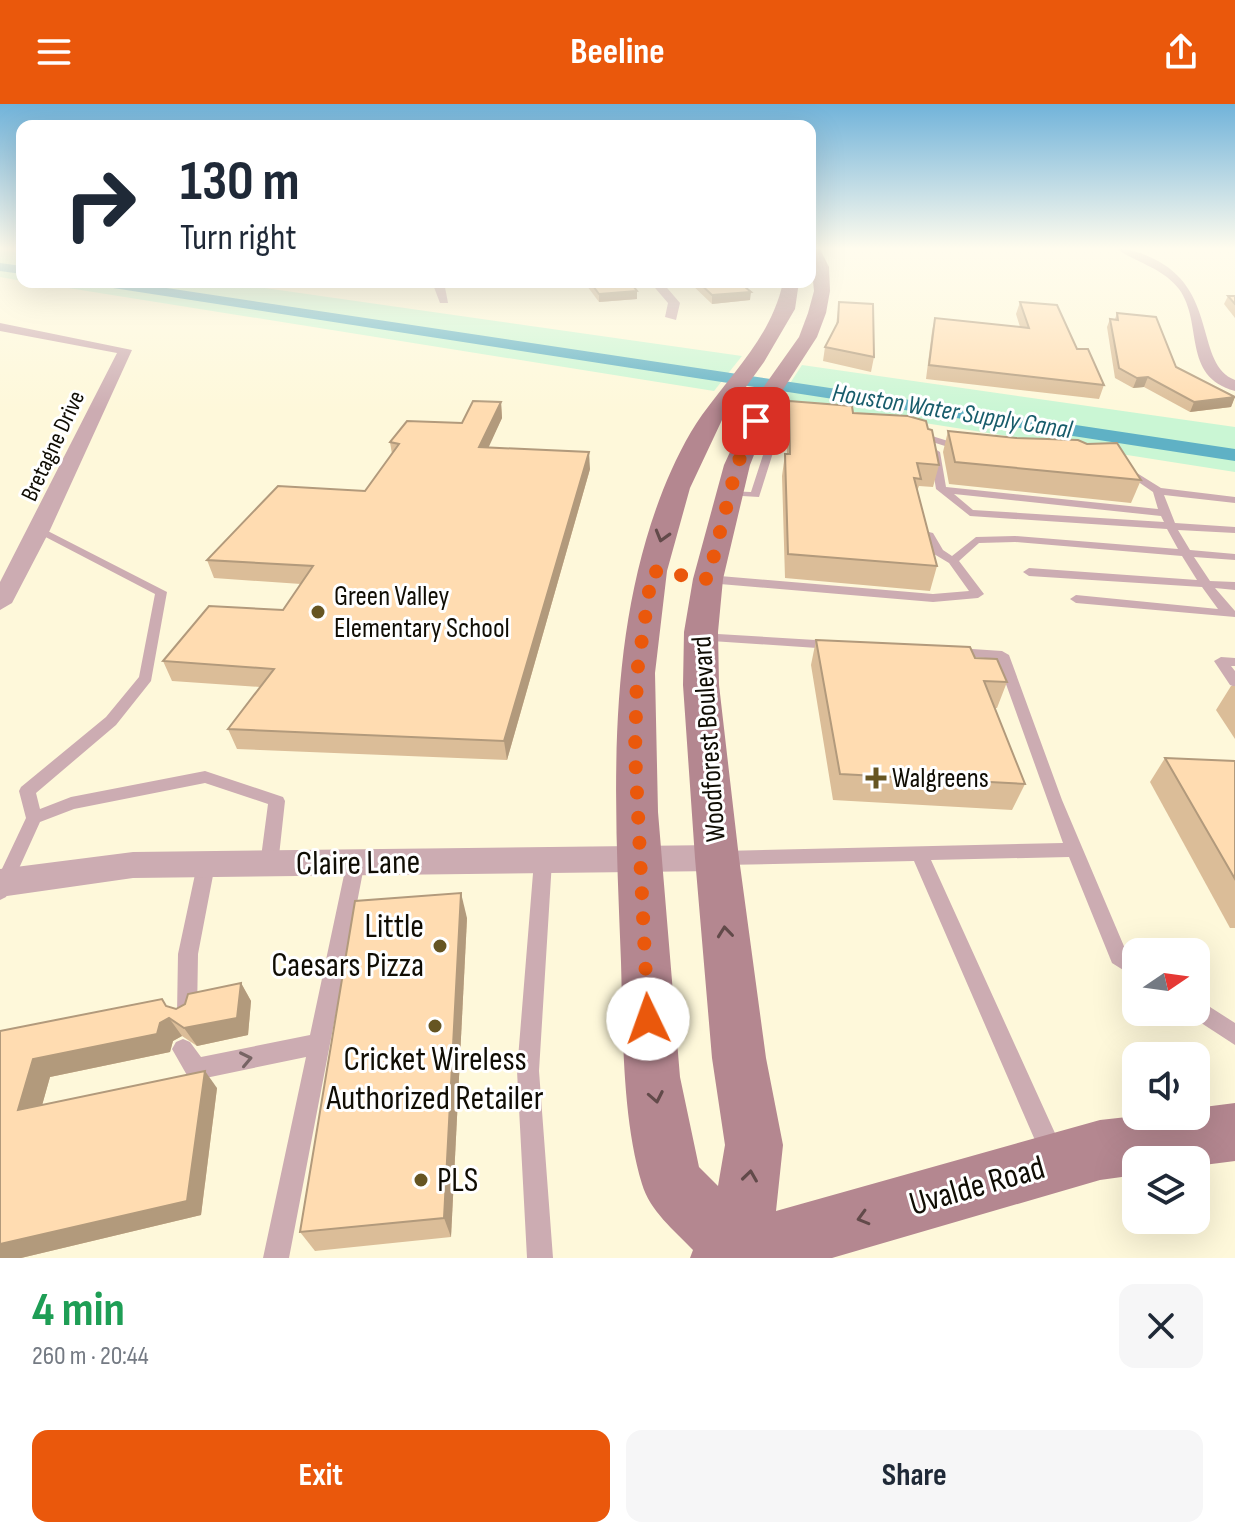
<!DOCTYPE html>
<meta charset="utf-8">
<style>
:root{--surface:#fff;--page:#f6f6f7;--text:#1f2937;--muted:#747a83;--accent:#ea580c}
body{margin:0;font-family:"Sofia Sans Condensed",sans-serif;background:var(--page);color:var(--text);height:100vh;display:flex;flex-direction:column;font-size:30px;white-space:nowrap}
*{box-sizing:border-box;margin:0}
p{font-size:26px;color:var(--muted)}
.icon{flex:none;width:44px;height:44px;fill:none;stroke:currentColor;stroke-width:2;stroke-linecap:round;stroke-linejoin:round}
.map{position:relative;height:1154px;overflow:hidden}
.drawer{display:flex;flex-direction:column;background:var(--surface);flex:1}
.drawer>*{flex:none}
.guide{position:absolute;left:16px;top:16px;width:800px;height:168px;border-radius:16px;box-shadow:0 8px 32px #0002;background:#fff;color:var(--text);overflow:hidden}
.needle{width:52px;rotate:77deg}
.tools{position:absolute;left:1122px;top:834px;display:grid;gap:16px}
.tools a{display:grid;place-items:center;width:88px;height:88px;border-radius:16px;background:var(--surface);box-shadow:0 8px 32px #0002;font-size:40px}
.pin{position:absolute;display:grid;place-items:center;width:68px;height:68px;color:#fff;margin:-34px;border-radius:16px;box-shadow:0 4px 12px #0006}
.me{position:absolute;width:88px;margin:-44px;rotate:357deg;stroke-linejoin:round;filter:drop-shadow(0 0 6px #0008)}
.turn{display:flex;align-items:center;gap:28px;height:168px;padding:0 32px;font-size:36px}
.turn .icon{width:104px;height:104px;stroke-width:2.5}
.turn b{display:block;font-size:56px;line-height:68px}
.round{display:grid;place-items:center;flex:none;width:84px;height:84px;border-radius:16px;background:var(--page)}
.summary{display:flex;align-items:center;justify-content:space-between;height:136px;padding:0 32px}
h1{font-size:48px;font-weight:700;line-height:60px;color:#1e9e55}
.button{display:flex;gap:16px;margin-top:auto;padding:16px 32px}
.button a{flex:1;height:92px;border-radius:16px;background:var(--accent);color:#fff;font-size:32px;font-weight:700;line-height:92px;text-align:center}
.button a+a{background:var(--page);color:var(--text)}
header{display:flex;justify-content:space-between;align-items:center;height:104px;padding:0 32px;background:var(--accent);color:#fff;font-size:36px;font-weight:700}
.map>svg:first-child{display:block}
.green{fill:#caf6d4}
.lines{fill:none;stroke-linecap:round;stroke-linejoin:round}
.canal{fill:#5fb1c5;fill-rule:evenodd}
.service{fill:#ccacb2;fill-rule:evenodd}
.minor{fill:#ccacb2;fill-rule:evenodd}
.secondary{fill:#b48790;fill-rule:evenodd}
.wall{fill:#dbbd98}
.shaded-wall{fill:#b29a7c}
.building{fill:#ffdcb1;stroke:#b29a7c;stroke-width:2}
.oneway{stroke:#624a4a}
.oneway2{stroke:#776464}
.route{stroke:#ea580c;stroke-width:14;stroke-dasharray:0 25.2}
.poi-dot{fill:#652;stroke:#fff;stroke-width:3}
.labels{text-anchor:middle;dominant-baseline:central;stroke-width:6;stroke-linejoin:round;paint-order:stroke}
.far-street-label{font-size:24px;fill:#100d04;stroke:#fff}
.far-water-label{font-size:26px;font-style:italic;fill:#185c6b;stroke:#fff}
.poi-label{font-size:28px;fill:#100d04;stroke:#fff;text-anchor:start}
.street-label{font-size:28px;fill:#100d04;stroke:#fff}
.near-street-label{font-size:34px;fill:#100d04;stroke:#fff}
.near-poi-label{font-size:34px;fill:#100d04;stroke:#fff;text-anchor:end}
</style>
<header><svg class="icon" aria-label="menu" viewBox="0 0 24 24"><path d="M4 6h16M4 12h16M4 18h16"/></svg>Beeline<svg class="icon" aria-label="share" viewBox="0 0 24 24"><path d="M12 15V3M7 8l5-5 5 5M5 13v7h14v-7"/></svg></header>
<div class="map">
<svg width="1235" height="1154" viewBox="0 0 1235 1154">
<rect width="100%" height="100%" fill="#fef8da"/>
<!-- green -->
<g class="green">
<polygon points="0,146 22,149 22,177 0,173"/>
<polygon points="31,178 223,178 742,252 714,287"/>
<polygon points="802,261 1235,323 1235,368 779,296"/>
</g>
<g class="lines">
<!-- canal -->
<g class="canal">
<polygon points="0,159 22,162 22,170 0,167"/>
<polygon points="93,178 127,178 1235,345 1235,357 100,182"/>
</g>
<!-- service -->
<g class="service">
<polygon points="766,178 779,178 794,182 791,184"/>
<polygon points="780,308 805,310 809,313 805,316 784,314 759,393 725,391 725,387 751,388 776,311"/>
<polygon points="916,327 964,342 966,344 961,347 913,332 911,330"/>
<path d="M935 345 940 348 946 383 1158 405 1153 388 1121 366V362L1124 361 1161 384 1235 393V399L1164 391 1175 419 1235 423V429L1178 426 1190 446 1235 450V456L1194 453 1210 477 1235 478V486L1215 484 1235 507V513L1076 499 1070 495 1076 491 1218 505 1202 483 1029 472 1023 468 1029 464 1197 476 1182 452 1015 438 979 439 959 457 984 490 978 494 933 498 708 479 702 475 708 471 933 490 969 487 949 459 934 450 923 431 929 428 933 429 943 446 952 452 976 433 1015 432 1178 445 1167 425 970 412 936 385 930 348ZM954 390 1161 412 1164 418 973 406Z"/>
<polygon points="40,423 167,488 151,577 116,621 36,689 40,705 71,693 205,667 283,693 285,697 278,761 275,766 269,768 263,766 260,761 268,700 205,679 74,705 40,718 6,793 0,796 0,769 26,714 19,687 21,683 106,613 139,573 155,490 36,428 36,424"/>
<polygon points="701,529 832,537 839,541 832,545 696,536 694,533"/>
<polygon points="957,544 1002,547 1009,551 1062,696 1126,847 1136,854 1136,874 1112,859 1069,753 931,756 1064,1049 1060,1057 1052,1061 1044,1057 914,757 723,761 717,759 714,754 717,749 723,747 1063,739 997,555 952,551 950,548 952,545"/>
<polygon points="1221,553 1235,554 1235,562 1231,562 1235,567 1235,583 1230,581 1214,557"/>
<polygon points="356,750 362,752 365,757 289,1154 263,1154 306,953 196,976 188,973 172,945 176,938 183,935 190,938 201,953 310,931 347,757 350,752"/>
<polygon points="543,750 549,752 552,757 539,967 553,1154 527,1154 517,967 534,757 537,752"/>
<polygon points="206,754 212,756 215,761 198,850 197,910 194,917 187,920 180,917 177,910 178,850 197,761 200,756"/>
<polygon points="1196,894 1235,919 1235,941 1189,911 1188,908 1196,908"/>
</g>
<!-- minor -->
<g class="minor">
<path d="M1117 145C1133 145 1144 150 1158 157 1218 190 1195 260 1235 276V287C1181 272 1204 220 1179 185 1163 164 1137 159 1117 145Z"/>
<polygon points="432,178 444,178 448,199 440,199"/>
<polygon points="650,178 662,178 680,199 676,216 665,213 668,199"/>
<polygon points="0,219 132,246 50,426 12,499 0,506 0,478 117,249 0,227"/>
<polygon points="717,741 728,745 733,754 728,763 717,767 133,774 0,793 0,765 133,748"/>
</g>
<!-- secondary -->
<path class="secondary" d="M810 145H820L829 163 830 187 826 209 817 233 775 298 750 361 723 475 718 528 719 581 739 754 766 954 783 1041 776 1107 1100 1016 1136 1012H1196V1004L1235 999V1057L1196 1062V1056H1136V1071L1100 1076 832 1154H690L693 1146C674 1126 650 1107 642 1080 622 1014 623 927 621 858 615 699 604 537 663 386 673 361 687 332 702 311 733 268 772 231 783 178H799L795 205 764 258 722 316 690 384 667 467 655 569 658 708 680 973 699 1063 718 1082 725 1041 712 954 695 754 683 581 684 528 693 475 724 361 753 298 799 233 808 209 814 187Z"/>
</g>
<!-- wall -->
<g class="wall">
<polygon points="584,178 630,178 637,195 599,198"/>
<polygon points="689,178 744,178 744,182 750,196 712,200"/>
<polygon points="1228,192 1235,192 1235,214 1224,200"/>
<polygon points="839,198 874,253 871,268 823,257 825,243 836,221"/>
<polygon points="1020,198 1077,245 1104,281 1099,295 926,275 932,227 935,214 1020,223 1016,210"/>
<polygon points="1117,209 1176,263 1235,292 1231,303 1190,308 1144,283 1133,284 1115,274 1107,223 1110,215 1115,215"/>
<polygon points="789,297 853,309 939,361 933,383 919,382 917,387 937,462 930,487 785,474 782,372 785,350 787,350 786,317"/>
<polygon points="501,298 502,314 488,343 590,365 507,656 237,645 228,625 260,583 172,577 163,557 283,506 301,480 214,474 207,456 365,387 392,350 390,338 462,319"/>
<polygon points="948,327 1141,376 1131,399 949,380 943,348"/>
<polygon points="816,536 975,554 1007,578 997,604 994,604 1025,680 1012,706 833,696 811,561"/>
<polygon points="1231,582 1235,582 1235,635 1216,606"/>
<polygon points="1165,654 1235,657 1235,824 1230,824 1150,678"/>
<polygon points="467,814 451,1133 315,1147 300,1128"/>
<polygon points="241,879 251,897 248,931 197,942 182,932 173,937 170,948 50,973 42,1001 217,984 201,1111 21,1154 0,927 167,902 176,905"/>
</g>
<!-- shaded-wall -->
<g class="shaded-wall">
<polygon points="637,187 637,195 599,198 599,190"/>
<polygon points="751,188 750,196 712,200 712,191"/>
<polygon points="1148,273 1144,283 1133,284 1137,274"/>
<polygon points="1235,293 1231,303 1190,308 1194,298"/>
<polygon points="501,298 502,314 481,360 479,343"/>
<polygon points="589,348 590,365 507,656 504,637"/>
<polygon points="461,789 467,814 451,1133 444,1114"/>
<polygon points="241,879 251,897 248,931 197,942 184,924"/>
<polygon points="169,914 182,932 173,937 170,948 50,973 36,1023 18,1006 33,955"/>
<polygon points="205,967 217,984 201,1111 21,1154 0,1154 0,1140"/>
</g>
<!-- building -->
<g class="building">
<polygon points="590,178 630,178 637,187 599,190"/>
<polygon points="698,178 740,178 739,178 751,188 712,191"/>
<polygon points="1228,192 1235,192 1235,200"/>
<polygon points="839,198 873,200 874,253 825,243 838,218"/>
<polygon points="1020,198 1057,201 1077,245 1088,245 1104,281 929,261 935,214 1029,224"/>
<polygon points="1117,209 1156,213 1176,263 1235,293 1194,298 1148,273 1137,274 1119,264 1110,215 1118,216"/>
<polygon points="473,297 501,298 479,343 589,348 504,637 228,625 274,565 163,557 209,502 283,506 313,462 207,456 278,382 365,387 399,340 390,338 407,317 462,319"/>
<polygon points="789,297 852,302 853,309 908,312 926,317 928,325 932,326 939,361 917,359 921,375 914,374 937,462 788,450 785,350 790,350"/>
<polygon points="948,327 1016,334 1078,336 1087,340 1117,339 1141,376 955,358"/>
<polygon points="816,536 970,543 975,554 997,555 1007,578 984,577 1025,680 840,670"/>
<polygon points="1165,654 1235,657 1235,775"/>
<polygon points="461,789 444,1114 300,1128 355,797"/>
<polygon points="241,879 237,914 184,924 169,914 160,919 157,930 33,955 18,1006 205,967 187,1097 0,1140 0,927 162,895 166,902 176,905 185,900 188,890"/>
</g>
<!-- one-way arrows -->
<defs><path id="oneway-chevron" d="M-2-3.5L2.5 0L-2 3.5" fill="none" stroke-width="1.6" stroke-linecap="round" stroke-linejoin="round" transform="scale(2)"/></defs>
<g class="oneway">
<use href="#oneway-chevron" transform="translate(662 432) rotate(106)"/>
<use href="#oneway-chevron" transform="translate(725 828) rotate(-96)"/>
<use href="#oneway-chevron" transform="translate(656 993) rotate(79)"/>
<use href="#oneway-chevron" transform="translate(750 1072) rotate(-82)"/>
<use href="#oneway-chevron" transform="translate(863 1114) rotate(164)"/>
</g>
<use class="oneway2" href="#oneway-chevron" transform="translate(246 955) rotate(-12)"/>
<!-- sky -->
<linearGradient id="sky" x2="0" y2="1"><stop stop-color="#71b3da"/><stop offset="0.47" stop-color="#fffcee"/><stop offset="1" stop-color="#fffcee" stop-opacity="0"/></linearGradient>
<rect width="1235" height="307" fill="url(#sky)"/>
<g class="lines">
<!-- route -->
<polyline class="route" points="648,915 635,648 637,569 652,467 708,475 737,361 756,317"/>
</g>
<!-- markers -->
<g class="poi-dot">
<circle cx="318" cy="508" r="8"/>
<path d="M872 662h8v8h8v8h-8v8h-8v-8h-8v-8h8z"/>
<circle cx="440" cy="842" r="8"/>
<circle cx="435" cy="922" r="8"/>
<circle cx="421" cy="1076" r="8"/>
</g>
<g class="labels">
<!-- far-street labels -->
<g class="far-street-label">
<text transform="translate(53 342) rotate(-65)">Bretagne Drive</text>
</g>
<!-- far-water labels -->
<g class="far-water-label">
<text transform="translate(952 308) rotate(9)">Houston Water Supply Canal</text>
</g>
<!-- poi labels -->
<g class="poi-label">
<text x="334" y="492">Green Valley<tspan x="334" dy="32">Elementary School</tspan></text>
<text x="892" y="674">Walgreens</text>
</g>
<!-- street labels -->
<g class="street-label">
<text transform="translate(709 635) rotate(-94)">Woodforest Boulevard</text>
</g>
<!-- near-street labels -->
<g class="near-street-label">
<text transform="translate(358 759) rotate(-1)">Claire Lane</text>
<text transform="translate(977 1082) rotate(-16)">Uvalde Road</text>
</g>
<!-- near-poi labels -->
<g class="near-poi-label">
<text x="424" y="822">Little<tspan x="424" dy="39">Caesars Pizza</tspan></text>
<text x="435" y="955" text-anchor="middle">Cricket Wireless<tspan x="435" dy="39">Authorized Retailer</tspan></text>
<text x="437" y="1076" text-anchor="start">PLS</text>
</g>
</g>
</svg>
<div class="tools">
<a><svg class="needle" viewBox="-14 -14 28 28"><path d="M0-13l5 13h-10z" fill="#e53935"/><path d="M0 13l5-13h-10z" fill="#747a83"/></svg></a>
<a><svg class="icon" aria-label="sound" viewBox="0 0 24 24"><path d="M4 9h4l5-4v14l-5-4H4zM17 9q2 3 0 6"/></svg></a>
<a><svg class="icon" aria-label="layers" viewBox="0 0 24 24"><path d="M12 4l9 5-9 5-9-5zM3 14l9 5 9-5"/></svg></a>
</div>
<div class="pin" style="left:756px;top:317px;background:#d93025"><svg class="icon" aria-label="arrive" viewBox="0 0 24 24"><path d="M6 21V4h12l-3 4 3 4H6"/></svg></div>
<svg class="me" style="left:648px;top:915px" viewBox="-20 -20 40 40"><circle r="19" fill="#fff"/><path d="M0-13L10 11 0 6-10 11z" fill="#ea580c"/></svg>
<div class="guide">
<div class="turn"><svg class="icon" aria-label="right" viewBox="0 0 24 24"><path d="M7 20v-9h11M14 6l5 5-5 5"/></svg><div><b>130 m</b>Turn right</div></div>
</div>
</div>
<section class="drawer">
<div class="summary"><div><h1>4 min</h1><p>260 m · 20:44</p></div><a class="round"><svg class="icon" aria-label="close" viewBox="0 0 24 24"><path d="M6 6l12 12M18 6L6 18"/></svg></a></div>
<div class="button"><a>Exit</a><a>Share</a></div>
</section>
